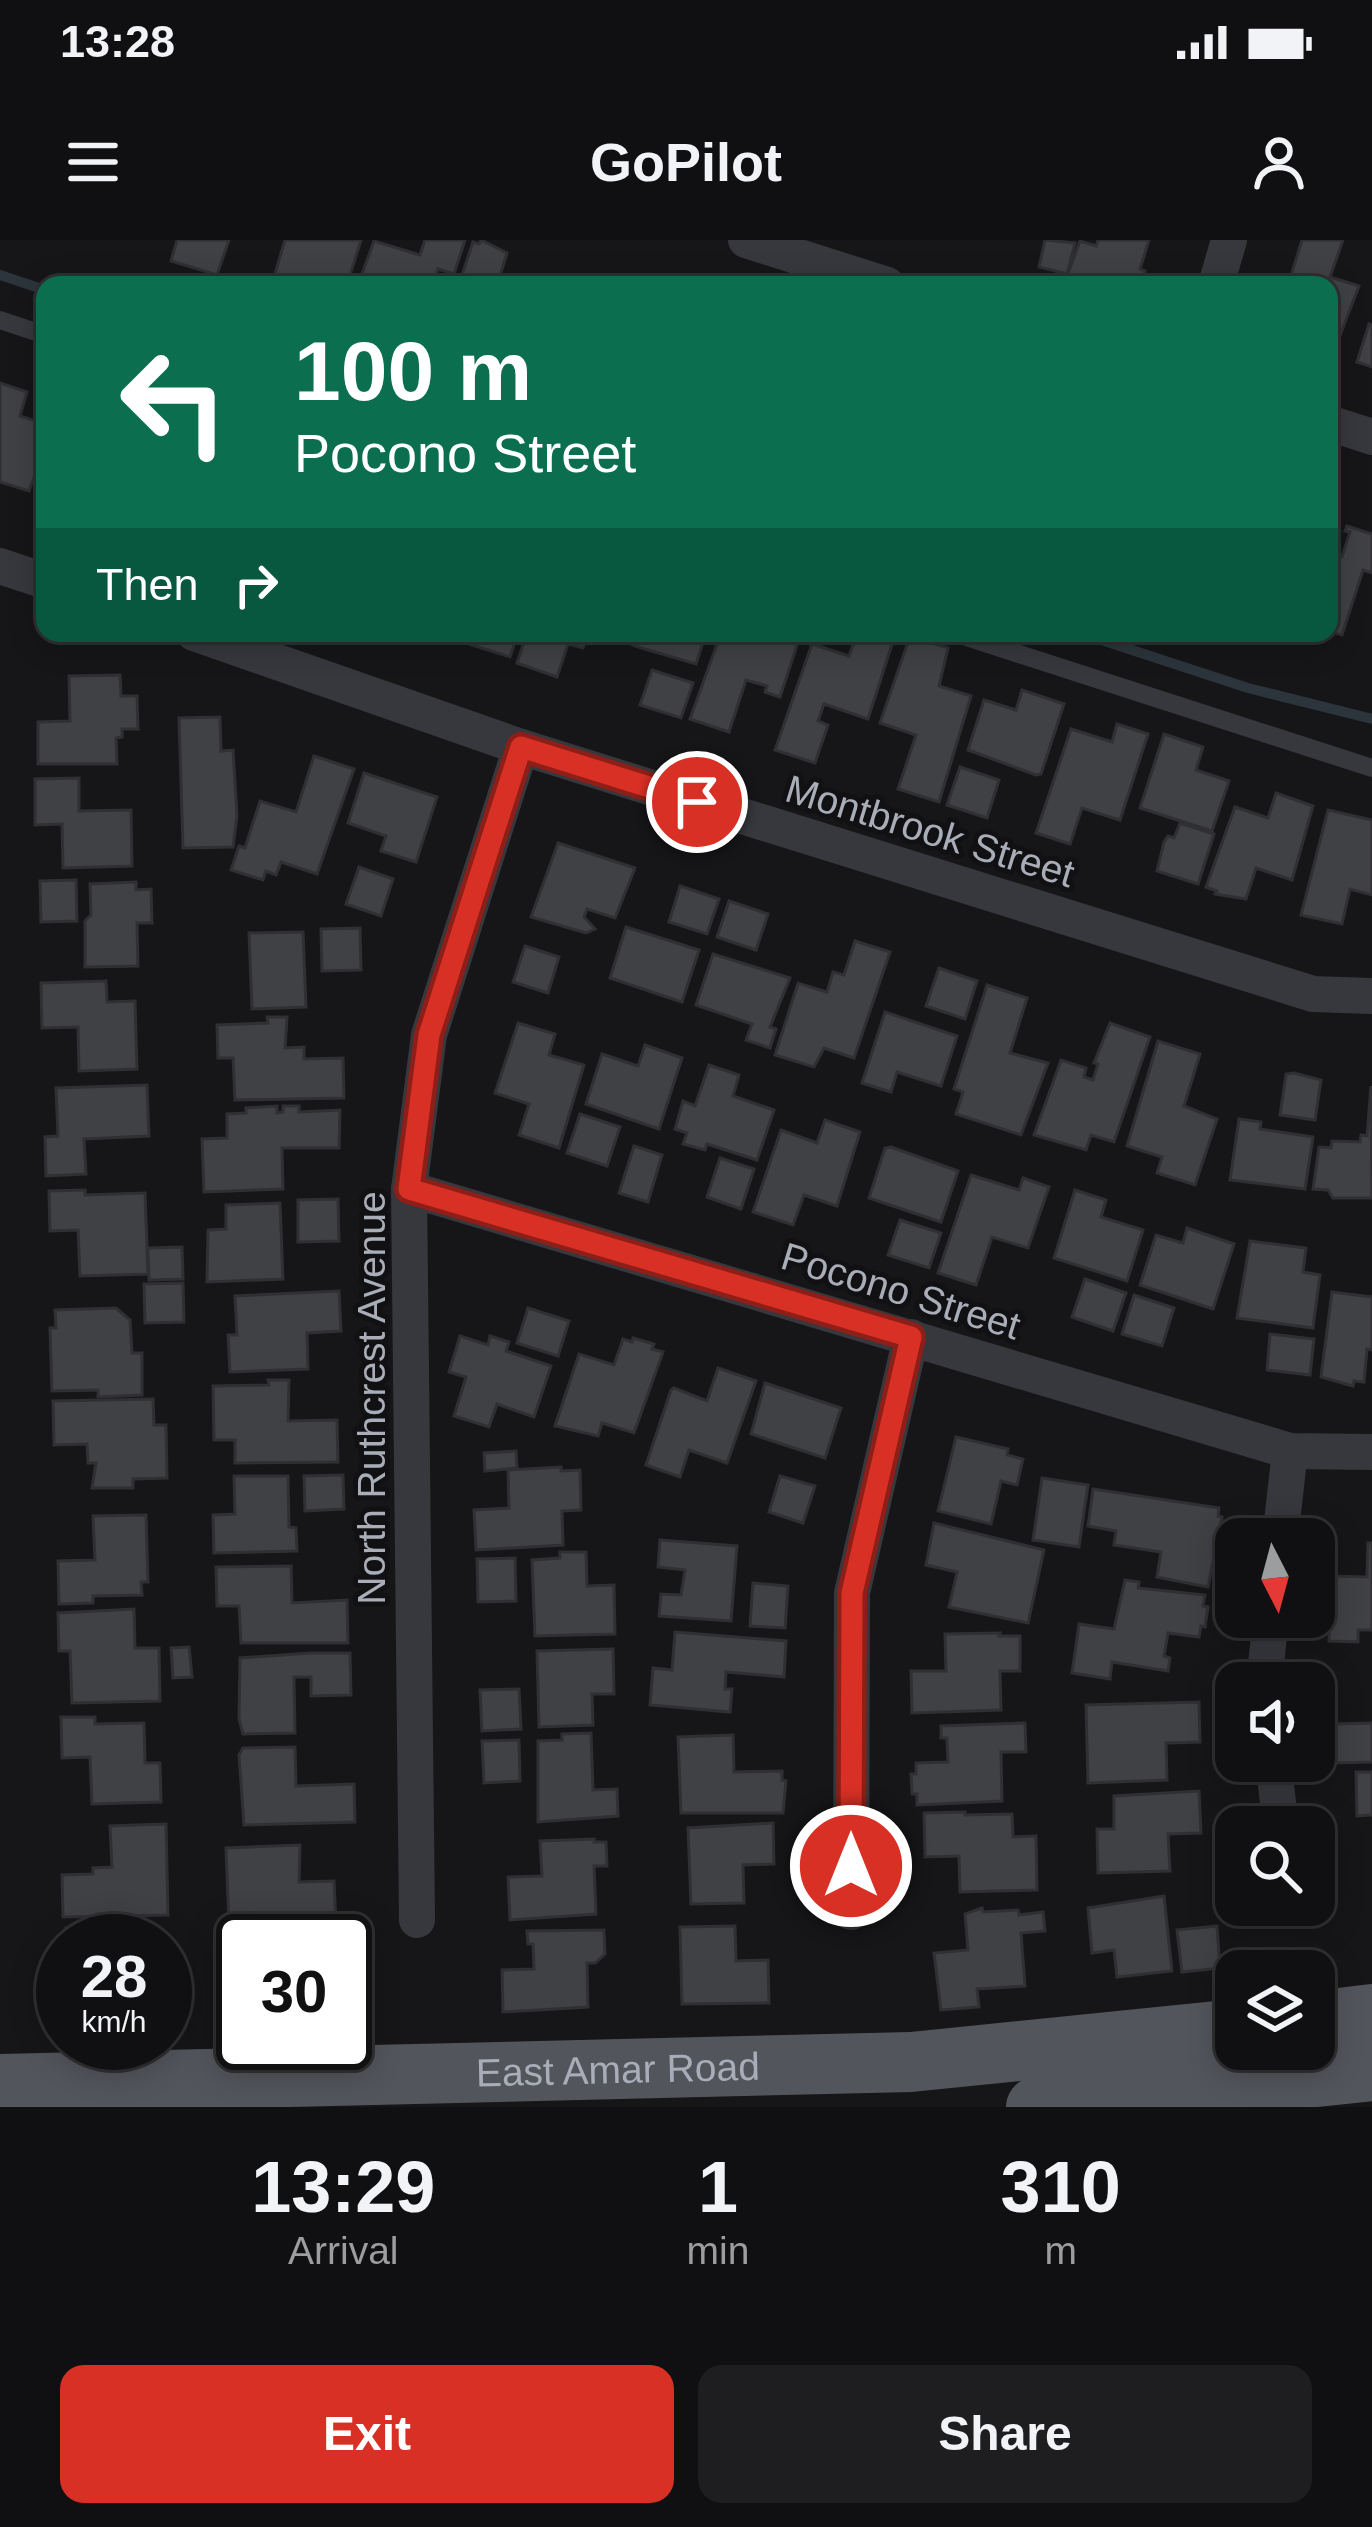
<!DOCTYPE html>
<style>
:root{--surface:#101012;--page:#1e1e20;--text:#f1f3f6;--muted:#9c9d9f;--line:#303032;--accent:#d93025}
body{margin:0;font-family:Helvetica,sans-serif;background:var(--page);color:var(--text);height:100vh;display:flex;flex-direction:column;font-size:45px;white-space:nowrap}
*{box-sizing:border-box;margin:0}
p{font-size:39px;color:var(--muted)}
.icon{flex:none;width:66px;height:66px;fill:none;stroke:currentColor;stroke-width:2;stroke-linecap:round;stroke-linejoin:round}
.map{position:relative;height:1867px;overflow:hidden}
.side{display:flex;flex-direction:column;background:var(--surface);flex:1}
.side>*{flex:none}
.hud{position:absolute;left:36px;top:36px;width:1302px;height:366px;border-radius:24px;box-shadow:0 6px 30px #0003,0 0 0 3px var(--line);background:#0b6e4f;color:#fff;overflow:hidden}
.needle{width:78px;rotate:174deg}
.fabs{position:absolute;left:1215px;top:1278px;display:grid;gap:24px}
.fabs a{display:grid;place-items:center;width:120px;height:120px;border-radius:24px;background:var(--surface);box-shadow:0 6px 30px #0003,0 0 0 3px var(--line);font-size:60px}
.speed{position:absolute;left:36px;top:1674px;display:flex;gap:24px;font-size:60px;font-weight:700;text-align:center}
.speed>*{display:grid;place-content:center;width:156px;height:156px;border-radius:50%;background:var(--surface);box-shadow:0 6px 30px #0003,0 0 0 3px var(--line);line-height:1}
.speed small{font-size:30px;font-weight:400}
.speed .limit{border:6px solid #111;border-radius:18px;background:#fff;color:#111}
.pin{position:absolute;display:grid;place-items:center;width:102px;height:102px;color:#fff;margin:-51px;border:6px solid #fff;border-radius:50%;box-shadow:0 3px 12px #0007}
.me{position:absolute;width:132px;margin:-66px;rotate:0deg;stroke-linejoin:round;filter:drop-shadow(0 0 9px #0008)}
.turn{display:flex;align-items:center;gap:42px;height:252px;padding:0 60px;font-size:54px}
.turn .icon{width:156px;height:156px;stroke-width:2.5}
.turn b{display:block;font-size:84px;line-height:102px}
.then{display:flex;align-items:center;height:114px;padding:0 60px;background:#0003;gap:24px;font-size:45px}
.eta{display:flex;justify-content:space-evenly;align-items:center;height:204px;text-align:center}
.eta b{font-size:72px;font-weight:700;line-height:84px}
.action{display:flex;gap:24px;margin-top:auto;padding:24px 60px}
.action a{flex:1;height:138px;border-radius:24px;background:var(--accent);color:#fff;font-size:48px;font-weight:700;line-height:138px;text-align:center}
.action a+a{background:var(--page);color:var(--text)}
.status{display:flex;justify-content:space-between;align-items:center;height:84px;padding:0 60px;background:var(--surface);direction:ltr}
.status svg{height:33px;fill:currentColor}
header{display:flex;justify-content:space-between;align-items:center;height:156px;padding:0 60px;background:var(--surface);font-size:54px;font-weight:700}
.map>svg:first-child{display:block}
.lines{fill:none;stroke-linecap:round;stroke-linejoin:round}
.stream{stroke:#2c353c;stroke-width:10}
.building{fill:#404145;stroke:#303034;stroke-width:3}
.service{stroke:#37383d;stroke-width:18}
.minor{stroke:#37383d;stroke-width:36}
.primary{stroke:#53555c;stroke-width:60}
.route-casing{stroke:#8d1f18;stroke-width:30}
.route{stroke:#d93025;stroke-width:21}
.labels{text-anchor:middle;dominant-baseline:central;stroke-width:10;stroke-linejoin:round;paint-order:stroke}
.street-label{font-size:39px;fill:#a8adb8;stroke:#111113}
</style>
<div class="status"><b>13:28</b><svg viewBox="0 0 49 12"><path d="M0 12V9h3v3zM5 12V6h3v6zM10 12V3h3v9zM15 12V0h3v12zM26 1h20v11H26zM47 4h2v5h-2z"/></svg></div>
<header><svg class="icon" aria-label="menu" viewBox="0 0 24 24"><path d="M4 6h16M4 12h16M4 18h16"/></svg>GoPilot<svg class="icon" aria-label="person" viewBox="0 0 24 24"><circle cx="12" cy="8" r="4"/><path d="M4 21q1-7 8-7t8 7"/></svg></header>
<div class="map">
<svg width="1372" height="1867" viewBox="0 0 1372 1867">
<rect width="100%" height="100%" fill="#161618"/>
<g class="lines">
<!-- stream -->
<g class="stream">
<polyline points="0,35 45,50"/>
<polyline points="1080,393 1248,448 1372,479"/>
</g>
</g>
<!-- building -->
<g class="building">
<polygon points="177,0 229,0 217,35 171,21"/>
<polygon points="285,0 361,0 347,45 288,45 273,40"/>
<polygon points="425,0 465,0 454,34 438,29 433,45 358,45 374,1 420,15"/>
<polygon points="481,0 507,13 497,45 476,45 461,38 473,2 479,4"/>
<polygon points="1045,0 1075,3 1067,34 1039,27"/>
<polygon points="1098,0 1149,0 1140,29 1145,31 1141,45 1065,42 1080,1 1096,6"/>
<polygon points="1302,0 1343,0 1330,37 1359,46 1333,114 1329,113 1329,45 1288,45"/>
<polygon points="1369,84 1372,85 1372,127 1357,122"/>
<polygon points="0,143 27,152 20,176 45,184 45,208 29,251 0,242"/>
<polygon points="1347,286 1372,294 1372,333 1363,330 1342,395 1329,391 1329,313 1342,317 1350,292 1345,291"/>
<polygon points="473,393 518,393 510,417 469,404"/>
<polygon points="527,393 588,393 583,408 568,404 557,437 517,423"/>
<polygon points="625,393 706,393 696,424 635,406 623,400"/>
<polygon points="721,393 801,393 780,457 765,452 767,446 746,440 729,492 690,479"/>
<polygon points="857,393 893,401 868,479 824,464 818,481 828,485 815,523 775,510 812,404 849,416"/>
<polygon points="910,396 948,408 939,446 971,456 939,562 898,549 916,495 880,483"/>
<polygon points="652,430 693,443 681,478 640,465"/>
<polygon points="120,435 121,456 137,456 138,489 122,489 122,497 116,498 117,524 38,524 38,482 70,481 69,436"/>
<polygon points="1022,450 1064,464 1041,534 1036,535 968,510 984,460 1016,470"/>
<polygon points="220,477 221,511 233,510 237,576 233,607 183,608 179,478"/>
<polygon points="1117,484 1148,494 1120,580 1082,568 1070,604 1036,593 1071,489 1112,502"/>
<polygon points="1164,494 1203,507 1196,530 1229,541 1212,591 1140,568"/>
<polygon points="314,516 354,529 317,634 281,622 276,635 266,631 263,640 231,630 239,606 245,608 260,561 296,572"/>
<polygon points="960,527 999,540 987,578 947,565"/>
<polygon points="364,533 437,557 416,622 381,611 386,596 348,583"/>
<polygon points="79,538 79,571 131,570 132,626 63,628 62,584 35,585 35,539"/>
<polygon points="1276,553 1313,566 1292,640 1256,628 1246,659 1215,654 1217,651 1206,647 1235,567 1268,578"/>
<polygon points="1328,570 1372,580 1372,655 1350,649 1342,684 1301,675"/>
<polygon points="1180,583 1214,594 1198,644 1157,631 1164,602 1168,596 1174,598"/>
<polygon points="558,603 635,628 615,678 587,669 584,677 595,689 586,693 531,677"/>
<polygon points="359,627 393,639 381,676 346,664"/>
<polygon points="76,640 77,681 41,682 40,641"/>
<polygon points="136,642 136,650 151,649 152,683 137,683 138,726 85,727 85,681 91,675 90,644"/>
<polygon points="680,646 719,659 707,694 669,682"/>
<polygon points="729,661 768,674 756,710 717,697"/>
<polygon points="626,687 699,710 682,762 610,738"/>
<polygon points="360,688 361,730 322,731 321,689"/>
<polygon points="303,692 306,767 252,769 249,693"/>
<polygon points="855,701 890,712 854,818 824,808 814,827 775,815 798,743 827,752 833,732 844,735"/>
<polygon points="525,706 559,717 548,753 513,742"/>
<polygon points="713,714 790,738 770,787 776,789 770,808 746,800 752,784 696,765"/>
<polygon points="939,728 977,741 965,779 926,766"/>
<polygon points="106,741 107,762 135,761 137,829 79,831 78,787 42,788 41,743"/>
<polygon points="987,745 1027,758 1010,813 1048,823 1021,895 956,874 963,852 954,849"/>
<polygon points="885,772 957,796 941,846 897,832 891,852 862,843"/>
<polygon points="267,777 287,777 285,808 304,807 304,819 343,818 344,858 235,860 233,818 218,818 217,785 268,783"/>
<polygon points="518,783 555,794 549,815 584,825 559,908 519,895 529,864 495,853"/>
<polygon points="1110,783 1150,797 1114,902 1091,895 1086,910 1034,895 1061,820 1086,828 1084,837 1093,840 1098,824 1094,823"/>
<polygon points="1158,801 1200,814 1184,866 1217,879 1195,945 1157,933 1162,917 1127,906"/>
<polygon points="645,805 682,818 659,889 586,864 602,814 638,826"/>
<polygon points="709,825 739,835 733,856 774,870 757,920 707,904 705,910 683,904 687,893 675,889 683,861 695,866"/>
<polygon points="1294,833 1321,840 1315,880 1280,875 1286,834"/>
<polygon points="147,845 149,896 84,899 86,934 46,936 45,897 58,896 56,848"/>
<polygon points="1371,846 1372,958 1333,958 1328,950 1313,949 1319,907 1331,908 1332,901 1360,902 1361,895 1367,896"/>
<polygon points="277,866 277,873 283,872 283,866 299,866 299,872 340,870 339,908 282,908 283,949 204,952 202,899 227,898 227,874 246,873 246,868"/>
<polygon points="580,874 620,887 607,926 567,913"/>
<polygon points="1239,879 1261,882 1260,889 1313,897 1305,949 1230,940"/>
<polygon points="825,880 860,892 837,966 804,955 793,985 753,972 781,890 817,903"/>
<polygon points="634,906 662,915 648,962 619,953"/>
<polygon points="891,907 958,931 941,982 869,958 885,908"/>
<polygon points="720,918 754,929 741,969 707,957"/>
<polygon points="971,935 1019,950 1023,938 1049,947 1028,1008 992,997 976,1045 938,1033"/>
<polygon points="85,950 85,955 145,953 148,1034 80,1036 78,990 50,991 49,951"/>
<polygon points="1075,950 1106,960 1101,977 1143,990 1127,1041 1054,1018"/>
<polygon points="338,959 339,1001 298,1002 298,960"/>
<polygon points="280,963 283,1039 207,1042 208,990 226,989 226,965"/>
<polygon points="900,980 941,993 929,1028 888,1015"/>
<polygon points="1187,988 1234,1004 1213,1069 1140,1045 1156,995 1183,1003"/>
<polygon points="1250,1001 1306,1008 1303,1032 1320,1035 1313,1088 1237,1078"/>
<polygon points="182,1007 183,1039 149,1040 148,1008"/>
<polygon points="1085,1039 1126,1053 1113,1091 1072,1077"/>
<polygon points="183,1043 184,1082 145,1083 144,1044"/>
<polygon points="339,1051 341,1091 307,1093 308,1129 230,1132 228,1095 237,1095 235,1056"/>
<polygon points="1332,1052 1372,1057 1372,1110 1367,1109 1364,1142 1354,1141 1353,1146 1321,1137"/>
<polygon points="1134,1055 1174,1068 1162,1106 1122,1094"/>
<polygon points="116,1068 130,1080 132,1113 142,1113 142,1155 98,1157 98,1150 52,1151 50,1088 56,1088 55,1070"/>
<polygon points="528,1068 569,1081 558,1116 517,1103"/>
<polygon points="1270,1094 1314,1099 1310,1135 1267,1130"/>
<polygon points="460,1096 488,1105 490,1096 509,1102 506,1111 551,1126 534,1177 497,1164 489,1187 454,1176 466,1137 449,1132"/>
<polygon points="633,1098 654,1104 652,1109 663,1112 634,1193 602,1183 598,1196 555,1186 579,1114 614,1125 623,1099 632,1102"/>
<polygon points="718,1128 756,1141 727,1223 689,1210 680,1237 646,1225 671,1150 674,1148 707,1161"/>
<polygon points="268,1140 289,1140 288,1181 337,1180 338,1222 235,1223 235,1200 214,1200 213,1146 269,1145"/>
<polygon points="765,1143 841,1168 825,1218 751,1194"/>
<polygon points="153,1159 154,1185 166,1185 167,1238 133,1239 133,1248 92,1248 96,1223 88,1223 87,1204 54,1205 53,1161"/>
<polygon points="956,1197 1008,1209 1007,1215 1023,1219 1017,1245 1001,1241 991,1284 938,1271"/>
<polygon points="516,1211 517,1228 485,1231 484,1213"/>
<polygon points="561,1227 561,1231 580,1230 581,1270 562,1271 563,1305 476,1310 474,1270 509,1268 508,1230"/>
<polygon points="343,1235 344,1269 305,1271 304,1236"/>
<polygon points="234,1236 288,1236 289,1287 296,1288 297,1311 214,1313 213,1275 235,1274"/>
<polygon points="780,1236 815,1246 803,1283 769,1272"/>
<polygon points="1042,1238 1088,1245 1079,1307 1033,1300"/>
<polygon points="1093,1249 1219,1268 1218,1276 1222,1277 1208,1347 1157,1337 1161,1312 1114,1305 1116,1291 1088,1286"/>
<polygon points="146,1275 148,1342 141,1342 142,1355 93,1356 93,1363 59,1364 58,1321 95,1320 93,1276"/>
<polygon points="934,1283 1044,1310 1028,1383 949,1367 957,1332 926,1325"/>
<polygon points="660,1300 737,1306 731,1381 659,1376 661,1354 681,1355 685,1330 658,1327"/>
<polygon points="1368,1303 1372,1303 1372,1390 1358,1390 1358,1402 1329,1401 1331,1336 1367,1337"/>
<polygon points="560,1312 586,1312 587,1346 614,1345 615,1394 535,1396 532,1320 560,1318"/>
<polygon points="515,1318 516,1361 478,1362 477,1319"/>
<polygon points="291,1326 292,1363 347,1360 348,1403 241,1403 239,1366 217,1366 216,1327"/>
<polygon points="1125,1340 1139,1342 1138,1348 1205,1355 1203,1366 1208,1367 1205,1387 1201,1386 1199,1397 1168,1393 1164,1416 1170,1418 1168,1431 1112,1422 1110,1439 1072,1433 1079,1384 1114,1389"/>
<polygon points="753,1343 788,1346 785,1388 750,1386"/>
<polygon points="134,1369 135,1408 159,1408 160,1461 72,1463 70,1411 59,1411 58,1373"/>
<polygon points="675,1392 786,1401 784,1437 726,1432 725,1449 732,1449 730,1472 650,1465 653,1428 672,1430"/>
<polygon points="1000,1393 999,1396 1020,1396 1020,1431 1000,1431 1001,1470 912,1473 911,1431 946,1431 945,1394"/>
<polygon points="189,1407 192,1437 173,1438 171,1408"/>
<polygon points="613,1409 614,1454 592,1454 593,1485 539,1487 537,1411"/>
<polygon points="311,1413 350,1413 351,1455 311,1456 311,1437 294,1437 295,1493 243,1494 239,1479 240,1418"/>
<polygon points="519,1449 521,1489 482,1491 480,1450"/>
<polygon points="1199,1462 1200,1502 1166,1503 1167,1540 1088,1543 1086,1465"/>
<polygon points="61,1477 95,1477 95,1484 144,1483 145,1523 160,1523 161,1562 92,1564 90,1517 62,1518"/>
<polygon points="1025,1483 1026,1512 1001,1512 1002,1561 917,1565 917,1554 912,1554 911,1534 916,1534 916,1523 948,1522 947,1498 941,1498 941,1486"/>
<polygon points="1372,1483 1372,1522 1332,1523 1332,1484"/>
<polygon points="591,1493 593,1550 617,1549 618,1576 538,1582 538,1501 562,1500 562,1494"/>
<polygon points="733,1495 734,1532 782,1531 782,1540 786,1541 783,1573 681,1573 678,1497"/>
<polygon points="519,1500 520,1541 484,1543 482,1501"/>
<polygon points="295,1507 296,1546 354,1544 355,1582 244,1585 239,1515 243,1508"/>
<polygon points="1356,1532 1372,1532 1372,1575 1357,1576"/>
<polygon points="1199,1551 1201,1593 1168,1594 1170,1631 1098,1633 1097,1589 1114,1589 1114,1556"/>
<polygon points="965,1572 965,1575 1012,1574 1013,1597 1036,1596 1037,1650 960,1652 959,1616 925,1617 924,1573"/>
<polygon points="773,1583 774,1624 743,1625 744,1663 691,1664 688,1588"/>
<polygon points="166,1584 168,1675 63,1677 62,1635 93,1634 93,1628 112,1627 110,1586"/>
<polygon points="594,1599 594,1602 606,1602 607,1626 594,1626 596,1674 510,1680 508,1637 542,1636 540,1601"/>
<polygon points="300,1605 299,1642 334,1641 336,1684 229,1684 226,1608"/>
<polygon points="1164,1656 1172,1731 1117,1737 1114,1710 1092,1713 1088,1668"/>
<polygon points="982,1668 983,1672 1018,1670 1019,1675 1043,1672 1045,1691 1021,1693 1025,1746 977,1749 979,1767 941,1770 934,1713 968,1710 965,1674"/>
<polygon points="137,1686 138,1701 66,1701 66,1688"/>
<polygon points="735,1686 736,1721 768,1720 769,1763 682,1764 680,1687"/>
<polygon points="1217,1686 1220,1728 1182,1732 1177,1690"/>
<polygon points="604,1690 605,1714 595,1723 587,1723 588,1767 503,1772 502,1730 534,1729 533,1704 528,1704 527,1691"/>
<polygon points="336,1692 336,1701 250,1701 294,1693"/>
</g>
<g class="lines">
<!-- service -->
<g class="service">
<polyline points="0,80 45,95"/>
<polyline points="954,393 1372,528"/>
</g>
<!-- minor -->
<g class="minor">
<polyline points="746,0 887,45"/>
<polyline points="1216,45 1229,0"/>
<polyline points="1329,183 1372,197"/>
<polyline points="0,326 45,341"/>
<polyline points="194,393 521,507 1313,754 1372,756"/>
<polyline points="409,949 1290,1211 1372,1212"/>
<polyline points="1280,1299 1290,1211"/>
<polyline points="1264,1443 1271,1377"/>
<polyline points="1273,1521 1281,1587"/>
<polyline points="851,1672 852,1353 911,1097"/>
<polyline points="417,1680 409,949 429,795 521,507"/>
</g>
<!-- primary -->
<g class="primary">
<polyline points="1314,1781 1372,1774"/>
<path id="s1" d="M0 1844 911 1822 1236 1789"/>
<polyline points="1036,1867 1372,1831"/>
</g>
</g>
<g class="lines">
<!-- route casing -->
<g class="route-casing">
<polyline id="route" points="697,562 521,507 429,795 409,949 911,1097 852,1353 851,1626"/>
</g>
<!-- route -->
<use href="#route" class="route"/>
</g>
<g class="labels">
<!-- street labels -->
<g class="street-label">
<text transform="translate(930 591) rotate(17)">Montbrook Street</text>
<text transform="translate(901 1051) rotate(17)">Pocono Street</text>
<text transform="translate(371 1158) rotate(-90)">North Ruthcrest Avenue</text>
<text stroke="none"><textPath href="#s1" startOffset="618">East Amar Road</textPath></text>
</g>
</g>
</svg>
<div class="fabs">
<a><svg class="needle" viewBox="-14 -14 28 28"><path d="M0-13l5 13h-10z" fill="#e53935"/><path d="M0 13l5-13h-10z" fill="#9c9d9f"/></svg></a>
<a><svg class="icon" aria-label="sound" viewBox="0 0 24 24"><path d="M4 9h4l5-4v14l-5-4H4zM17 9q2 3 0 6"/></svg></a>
<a><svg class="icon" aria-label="search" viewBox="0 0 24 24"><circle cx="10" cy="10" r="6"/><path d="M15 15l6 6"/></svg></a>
<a><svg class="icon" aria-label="layers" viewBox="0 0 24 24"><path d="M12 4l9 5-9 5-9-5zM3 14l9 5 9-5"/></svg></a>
</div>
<div class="speed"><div>28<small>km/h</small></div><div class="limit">30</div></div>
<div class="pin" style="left:697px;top:562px;background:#d93025"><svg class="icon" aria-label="arrive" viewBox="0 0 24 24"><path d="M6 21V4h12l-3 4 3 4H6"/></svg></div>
<svg class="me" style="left:851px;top:1626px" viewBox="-20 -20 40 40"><circle r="17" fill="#d93025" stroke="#fff" stroke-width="3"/><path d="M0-11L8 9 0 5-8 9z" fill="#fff"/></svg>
<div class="hud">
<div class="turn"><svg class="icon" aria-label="left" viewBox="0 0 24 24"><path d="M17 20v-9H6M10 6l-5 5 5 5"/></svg><div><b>100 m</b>Pocono Street</div></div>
<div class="then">Then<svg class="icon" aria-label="right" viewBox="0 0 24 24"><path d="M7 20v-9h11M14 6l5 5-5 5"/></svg></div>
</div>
</div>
<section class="side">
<div class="eta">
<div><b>13:29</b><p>Arrival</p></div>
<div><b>1</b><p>min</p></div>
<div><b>310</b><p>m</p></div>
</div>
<div class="action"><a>Exit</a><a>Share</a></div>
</section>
